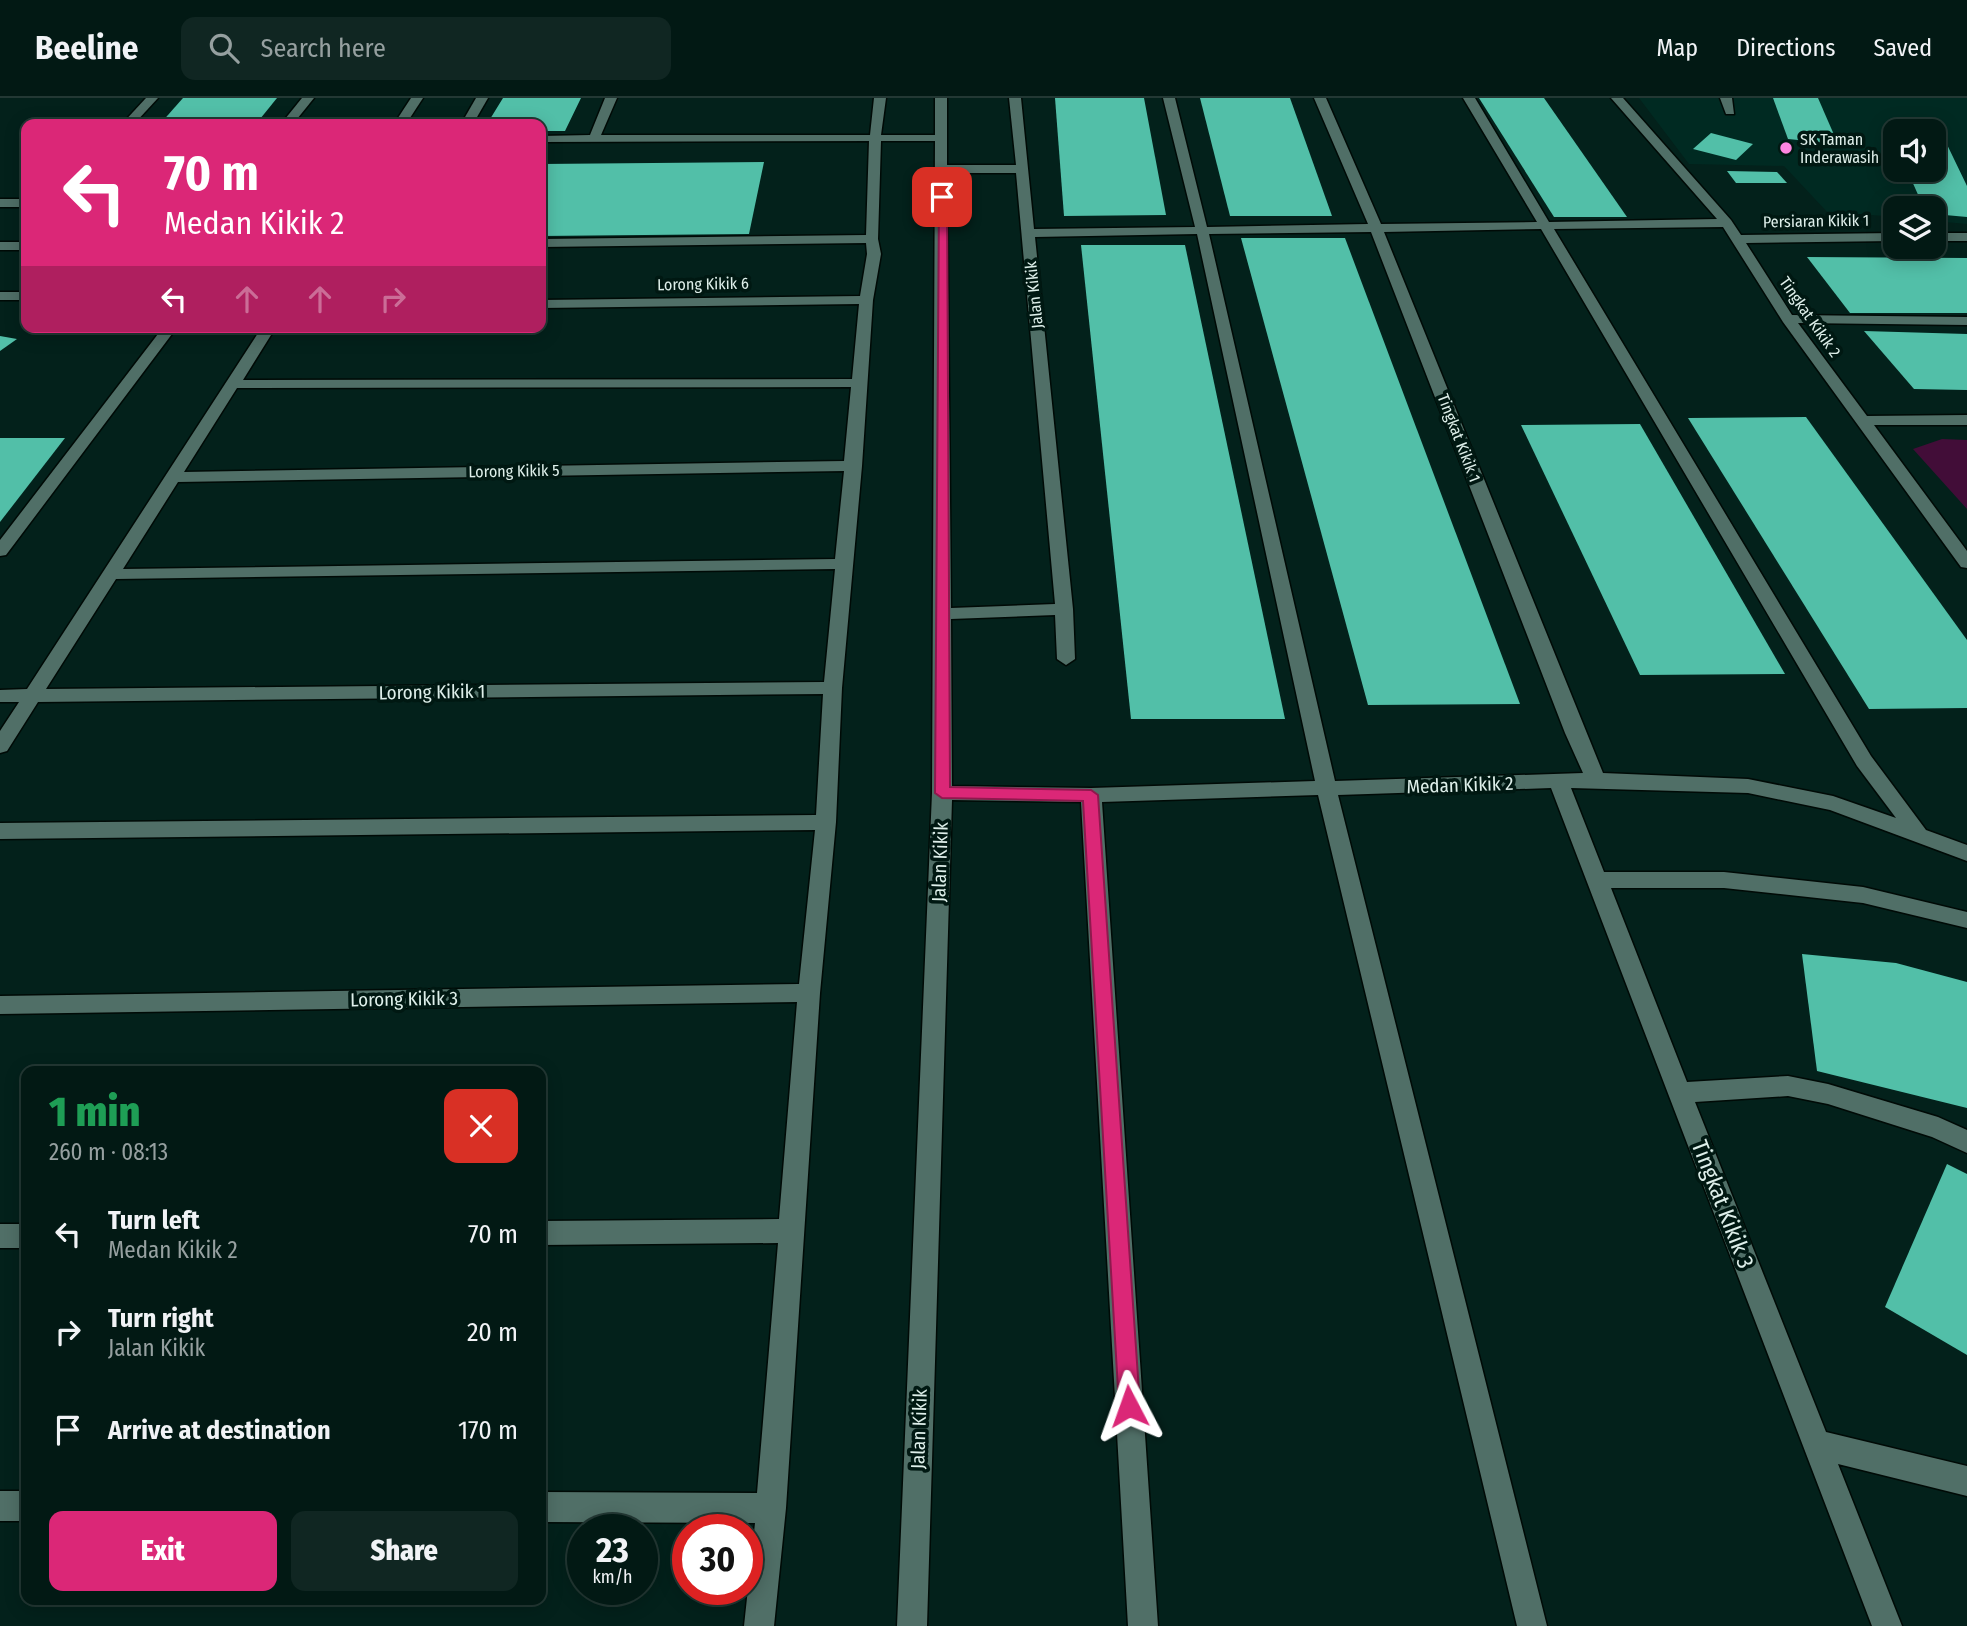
<!DOCTYPE html>
<meta charset="utf-8">
<style>
:root{--surface:#021914;--page:#102622;--text:#f1f3f6;--muted:#96a0a0;--line:#233834;--accent:#db2777}
body{margin:0;font-family:"Fira Sans Condensed",sans-serif;background:var(--page);color:var(--text);height:100vh;display:flex;flex-direction:column;font-size:26px;white-space:nowrap}
*{box-sizing:border-box;margin:0}
p{font-size:23px;color:var(--muted)}
.icon{flex:none;width:38px;height:38px;fill:none;stroke:currentColor;stroke-width:2;stroke-linecap:round;stroke-linejoin:round}
.map{position:relative;flex:1;overflow:hidden}
.panel{position:absolute;left:21px;top:968px;width:525px;height:539px;display:flex;flex-direction:column;background:var(--surface);border-radius:14px;box-shadow:0 4px 18px #0003,0 0 0 2px var(--line)}
.panel>*{flex:none}
.hud{position:absolute;left:21px;top:21px;width:525px;height:214px;border-radius:14px;box-shadow:0 4px 18px #0003,0 0 0 2px var(--line);background:#db2777;color:#fff;overflow:hidden}
.buttons{position:absolute;left:1883px;top:21px;display:grid;gap:14px}
.buttons a{display:grid;place-items:center;width:63px;height:63px;border-radius:14px;background:var(--surface);box-shadow:0 4px 18px #0003,0 0 0 2px var(--line);font-size:35px}
.speed{position:absolute;left:567px;top:1416px;display:flex;gap:14px;font-size:35px;font-weight:700;text-align:center}
.speed>*{display:grid;place-content:center;width:91px;height:91px;border-radius:50%;background:var(--surface);box-shadow:0 4px 18px #0003,0 0 0 2px var(--line);line-height:1}
.speed small{font-size:18px;font-weight:400}
.speed .limit{border:10px solid #d22;background:#fff;color:#111}
.pin{position:absolute;display:grid;place-items:center;width:60px;height:60px;color:#fff;margin:-30px;border-radius:14px;box-shadow:0 4px 10px #0006}
.me{position:absolute;width:77px;margin:-38px;rotate:356deg;stroke-linejoin:round;filter:drop-shadow(0 0 5px #0008)}
.turn{display:flex;align-items:center;gap:24px;height:147px;padding:0 28px;font-size:32px}
.turn .icon{width:91px;height:91px;stroke-width:2.5}
.turn b{display:block;font-size:49px;line-height:60px}
.lanes{display:flex;align-items:center;height:66px;padding:0 28px;background:#0003;justify-content:center;gap:35px;direction:ltr}
.lanes .off{opacity:.35}
.round{display:grid;place-items:center;flex:none;width:74px;height:74px;border-radius:14px;background:var(--page)}
.head{display:flex;align-items:center;justify-content:space-between;height:119px;padding:0 28px}
h1{font-size:42px;font-weight:800;line-height:52px;color:#1e9e55}
.cta{display:flex;gap:14px;margin-top:auto;padding:14px 28px}
.cta a{flex:1;height:80px;border-radius:14px;background:var(--accent);color:#fff;font-size:28px;font-weight:800;line-height:80px;text-align:center}
.cta a+a{background:var(--page);color:var(--text)}
ul{padding:0;list-style:none}
li{display:flex;align-items:center;gap:21px;height:98px;padding:0 28px}
li div{flex:1}
li b{display:block;font-size:26px}
li em{font-style:normal}
header{display:flex;align-items:center;gap:42px;box-sizing:border-box;height:98px;padding:0 35px;background:var(--surface);border-bottom:2px solid var(--line)}
header strong{font-size:33px}
nav{display:flex;gap:38px;margin-inline-start:auto;font-size:24px}
.search{width:490px;height:63px;background:var(--page);display:flex;align-items:center;gap:18px;box-sizing:border-box;padding:0 24px;border-radius:14px;color:var(--muted);font-size:26px}
.map>svg:first-child{display:block}
.built{fill:#002a22;fill-rule:evenodd}
.green{fill:#420d38}
.building{fill:#52bfa8}
.lines{fill:none;stroke-linecap:round;stroke-linejoin:round}
.minor-casing{stroke:#000a06;stroke-width:3}
.minor{fill:#506f67;fill-rule:evenodd}
.route{fill:#db2777;stroke:#8e194d;stroke-width:2}
.poi-dot{fill:#fe86e1;stroke:#001812;stroke-width:2.5}
.labels{text-anchor:middle;dominant-baseline:central;stroke-width:7;stroke-linejoin:round;paint-order:stroke}
.far-poi-label{font-size:16px;fill:#deefea;stroke:#001812;text-anchor:start}
.far-street-label{font-size:16px;fill:#deefea;stroke:#001812}
.street-label{font-size:19px;fill:#deefea;stroke:#001812}
.near-street-label{font-size:23px;fill:#deefea;stroke:#001812}
</style>
<header>
<strong>Beeline</strong>
<div class="search"><svg class="icon" aria-label="search" viewBox="0 0 24 24"><circle cx="10" cy="10" r="6"/><path d="M15 15l6 6"/></svg>Search here</div>
<nav><a>Map</a><a>Directions</a><a>Saved</a></nav>
</header>
<div class="map">
<svg width="1967" height="1528" viewBox="0 0 1967 1528">
<rect width="100%" height="100%" fill="#03211b"/>
<!-- built -->
<path class="built" d="M1639 0H1967V126L1934 123V110H1895V119L1860 116H1829L1784 68 1689 66ZM1895 33H1934V72H1895Z"/>
<!-- green -->
<polygon class="green" points="1942,341 1967,342 1967,411 1913,351"/>
<!-- building -->
<g class="building">
<polygon points="183,0 277,0 256,26 160,26"/>
<polygon points="503,0 581,0 565,33 541,33 541,26 487,26"/>
<polygon points="1055,0 1144,0 1166,117 1064,118"/>
<polygon points="1200,0 1290,0 1332,118 1230,118"/>
<polygon points="1479,0 1544,0 1627,119 1554,119"/>
<polygon points="1773,0 1818,0 1838,46 1788,41"/>
<polygon points="1888,28 1927,31 1927,33 1895,33 1895,45"/>
<polygon points="1934,32 1940,32 1967,88 1967,119 1934,116 1934,110 1924,110 1907,72 1934,72"/>
<polygon points="1711,35 1753,46 1736,62 1693,51"/>
<polygon points="764,64 749,136 541,138 541,66"/>
<polygon points="1727,73 1777,74 1787,85 1736,85"/>
<polygon points="1241,140 1345,140 1520,606 1368,607"/>
<polygon points="1081,147 1185,147 1285,621 1131,621"/>
<polygon points="1807,159 1967,160 1967,215 1850,215"/>
<polygon points="1864,233 1967,236 1967,292 1914,291"/>
<polygon points="0,238 17,241 0,253"/>
<polygon points="1806,319 1967,542 1967,610 1869,611 1688,320"/>
<polygon points="1640,326 1785,576 1640,577 1521,327"/>
<polygon points="0,340 65,340 0,424"/>
<polygon points="1802,856 1896,865 1967,884 1967,1010 1817,973"/>
<polygon points="1947,1066 1967,1076 1967,1257 1885,1209"/>
</g>
<g class="lines">
<!-- minor casing -->
<g class="minor-casing">
<g id="minor">
<polygon points="146,0 158,0 134,26 122,26"/>
<polygon points="302,0 314,0 293,26 281,26"/>
<polygon points="411,0 423,0 406,26 394,26"/>
<polygon points="476,0 488,0 473,26 461,26"/>
<path d="M605 0H617L601 37H870L874 0H886L881 37H935V0H947V67H1016L1009 0H1021L1034 131 1195 129 1163 0H1175L1207 129 1368 126 1314 0H1326L1381 126 1537 124 1463 0H1475L1549 124 1717 121 1611 0H1623L1731 122 1741 137 1895 135V143L1746 145 1792 217 1967 219V227L1798 225 1867 318 1967 317V327H1874L1967 453V470L1961 469 1783 224 1723 129 1554 131 1871 658 1926 732 1967 747V763L1830 712 1748 695 1571 690 1604 774H1724L1863 789 1967 814V830L1863 805 1724 790H1611L1687 984 1788 978 1828 986 1938 1019 1967 1032V1055L1932 1039 1828 1006 1788 998 1695 1004 1826 1334 1967 1368V1398L1838 1366 1902 1528H1872L1551 690 1338 697 1547 1528H1517L1318 697 1102 704 1158 1528H1128L1081 704 952 702 927 1528H897L932 695 935 43H881L878 141 881 156 873 202 862 368 842 590 836 724 820 895 786 1410 774 1528H744L755 1425 541 1424V1394L757 1395 778 1145 541 1147V1123L779 1121 797 904 0 916V898L799 886 815 732 0 741V725L816 717 823 596 38 604 7 653 0 655V633L19 604H0V592L27 591 262 229H276L243 282 852 281 859 206 541 210V202L860 198 867 156 866 145 541 149V141L866 137 869 43 541 44V38L590 37ZM947 75H1016L1055 506 951 510ZM1541 131 1857 668 1896 720 1833 698 1748 681 1603 675 1384 134ZM1371 134 1565 635 1583 675 1335 683 1209 136ZM1197 136 1315 683 1091 690 952 688 951 521 1055 517 1057 561 1066 567 1075 561 1073 511 1035 139ZM851 289 844 363 184 374 237 290ZM844 373 835 461 123 471 178 384ZM835 471 824 584 46 591 116 481Z"/>
<polygon points="1720,0 1732,0 1734,16 1726,16"/>
<rect x="0" y="101" width="26" height="8"/>
<rect x="1934" y="135" width="33" height="8"/>
<rect x="0" y="144" width="26" height="8"/>
<rect x="0" y="194" width="26" height="8"/>
<polygon points="159,229 173,229 172,236 6,457 0,458 0,442 158,236"/>
<rect x="0" y="1126" width="26" height="24"/>
<rect x="0" y="1393" width="26" height="30"/>
</g>
</g>
<!-- minor -->
<use href="#minor" class="minor"/>
</g>
<!-- route -->
<polygon class="route" points="939,97 947,99 950,689 1091,692 1098,697 1140,1308 1137,1316 1129,1319 1122,1316 1119,1308 1083,703 942,700 935,695"/>
<!-- markers -->
<circle class="poi-dot" cx="1786" cy="50" r="7"/>
<g class="labels">
<!-- far-poi labels -->
<g class="far-poi-label">
<text x="1800" y="41">SK Taman<tspan x="1800" dy="18">Inderawasih</tspan></text>
</g>
<!-- far-street labels -->
<g class="far-street-label">
<text transform="translate(1816 123) rotate(-1)">Persiaran Kikik 1</text>
<text transform="translate(703 186) rotate(-1)">Lorong Kikik 6</text>
<text transform="translate(1034 197) rotate(-96)">Jalan Kikik</text>
<text transform="translate(1810 219) rotate(55)">Tingkat Kikik 2</text>
<text transform="translate(1459 340) rotate(69)">Tingkat Kikik 1</text>
<text transform="translate(514 373) rotate(-1)">Lorong Kikik 5</text>
</g>
<!-- street labels -->
<g class="street-label">
<text transform="translate(432 594) rotate(-1)">Lorong Kikik 1</text>
<text transform="translate(1460 687) rotate(-2)">Medan Kikik 2</text>
<text transform="translate(940 764) rotate(-88)">Jalan Kikik</text>
<text transform="translate(404 901) rotate(-1)">Lorong Kikik 3</text>
<text transform="translate(919 1331) rotate(-88)">Jalan Kikik</text>
</g>
<!-- near-street labels -->
<g class="near-street-label">
<text transform="translate(1723 1106) rotate(69)">Tingkat Kikik 3</text>
</g>
</g>
</svg>
<div class="buttons">
<a><svg class="icon" aria-label="sound" viewBox="0 0 24 24"><path d="M4 9h4l5-4v14l-5-4H4zM17 9q2 3 0 6"/></svg></a>
<a><svg class="icon" aria-label="layers" viewBox="0 0 24 24"><path d="M12 4l9 5-9 5-9-5zM3 14l9 5 9-5"/></svg></a>
</div>
<div class="speed"><div>23<small>km/h</small></div><div class="limit">30</div></div>
<div class="pin" style="left:942px;top:99px;background:#d93025"><svg class="icon" aria-label="arrive" viewBox="0 0 24 24"><path d="M6 21V4h12l-3 4 3 4H6"/></svg></div>
<svg class="me" style="left:1129px;top:1308px" viewBox="-20 -20 40 40"><path d="M0-17L14 15 0 8-14 15z" fill="#db2777" stroke="#fff" stroke-width="4"/></svg>
<div class="hud">
<div class="turn"><svg class="icon" aria-label="left" viewBox="0 0 24 24"><path d="M17 20v-9H6M10 6l-5 5 5 5"/></svg><div><b>70 m</b>Medan Kikik 2</div></div>
<div class="lanes"><svg class="icon" aria-label="left" viewBox="0 0 24 24"><path d="M17 20v-9H6M10 6l-5 5 5 5"/></svg><svg class="icon off" aria-label="ahead" viewBox="0 0 24 24"><path d="M12 20V5M6 11l6-6 6 6"/></svg><svg class="icon off" aria-label="ahead" viewBox="0 0 24 24"><path d="M12 20V5M6 11l6-6 6 6"/></svg><svg class="icon off" aria-label="right" viewBox="0 0 24 24"><path d="M7 20v-9h11M14 6l5 5-5 5"/></svg></div>
</div>
<section class="panel">
<div class="head"><div><h1>1 min</h1><p>260 m · 08:13</p></div><a class="round" style="background:#d93025;color:#fff"><svg class="icon" aria-label="close" viewBox="0 0 24 24"><path d="M6 6l12 12M18 6L6 18"/></svg></a></div>
<ul>
<li><svg class="icon" aria-label="left" viewBox="0 0 24 24"><path d="M17 20v-9H6M10 6l-5 5 5 5"/></svg><div><b>Turn left</b><p>Medan Kikik 2</p></div><em>70 m</em></li>
<li><svg class="icon" aria-label="right" viewBox="0 0 24 24"><path d="M7 20v-9h11M14 6l5 5-5 5"/></svg><div><b>Turn right</b><p>Jalan Kikik</p></div><em>20 m</em></li>
<li><svg class="icon" aria-label="arrive" viewBox="0 0 24 24"><path d="M6 21V4h12l-3 4 3 4H6"/></svg><div><b>Arrive at destination</b></div><em>170 m</em></li>
</ul>
<div class="cta"><a>Exit</a><a>Share</a></div>
</section>
</div>
